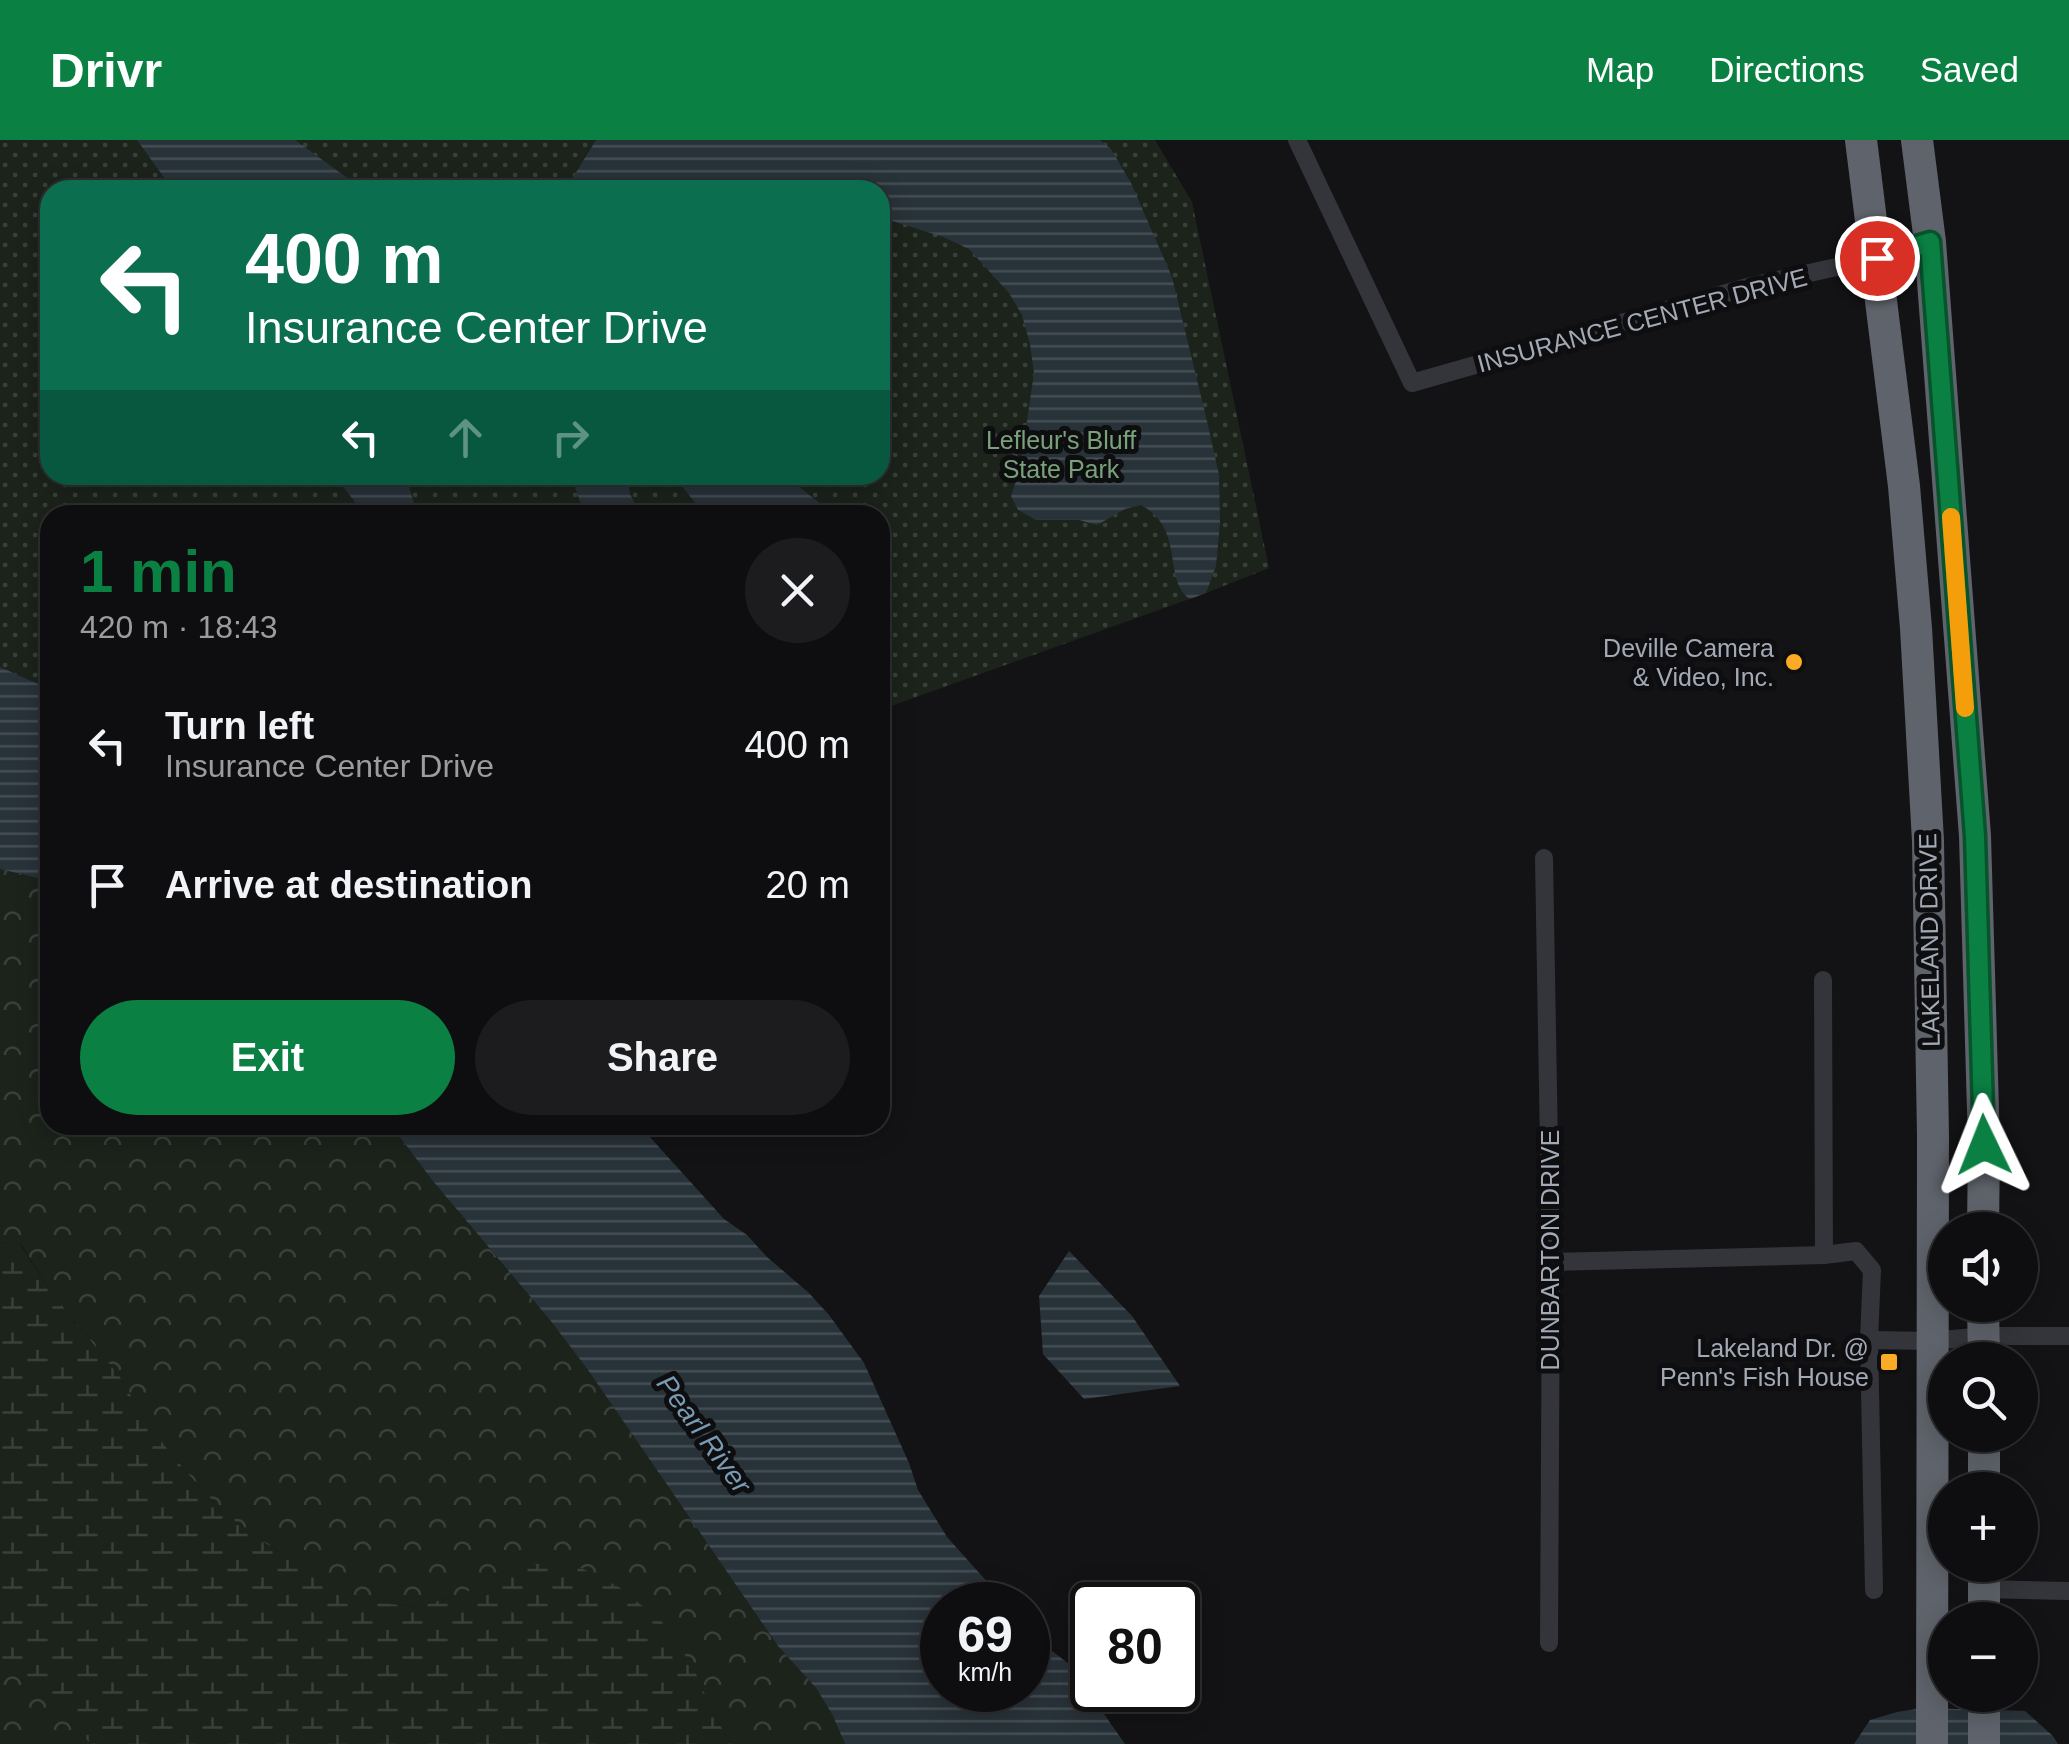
<!DOCTYPE html>
<meta charset="utf-8">
<style>
:root{--surface:#0e0e10;--page:#1c1c1e;--text:#f1f3f6;--muted:#9b9c9f;--line:#2e2e30;--accent:#0b8043}
body{margin:0;font-family:Arial,sans-serif;background:var(--page);color:var(--text);height:100vh;display:flex;flex-direction:column;font-size:38px;white-space:nowrap}
*{box-sizing:border-box;margin:0}
p{font-size:32px;color:var(--muted)}
.icon{flex:none;width:55px;height:55px;fill:none;stroke:currentColor;stroke-width:2;stroke-linecap:round;stroke-linejoin:round}
.map{position:relative;flex:1;overflow:hidden}
.sheet{position:absolute;left:40px;top:365px;width:850px;height:630px;display:flex;flex-direction:column;background:var(--surface);border-radius:30px;box-shadow:0 5px 25px #0003,0 0 0 2px var(--line)}
.sheet>*{flex:none}
.hud{position:absolute;left:40px;top:40px;width:850px;height:305px;border-radius:30px;box-shadow:0 5px 25px #0003,0 0 0 2px var(--line);background:#0b6e4f;color:#fff;overflow:hidden}
.fabs{position:absolute;left:1928px;top:1072px;display:grid;gap:20px}
.fabs a{display:grid;place-items:center;width:110px;height:110px;border-radius:50%;background:var(--surface);box-shadow:0 5px 25px #0003,0 0 0 2px var(--line);font-size:50px}
.speed{position:absolute;left:920px;top:1442px;display:flex;gap:20px;font-size:50px;font-weight:700;text-align:center}
.speed>*{display:grid;place-content:center;width:130px;height:130px;border-radius:50%;background:var(--surface);box-shadow:0 5px 25px #0003,0 0 0 2px var(--line);line-height:1}
.speed small{font-size:25px;font-weight:400}
.speed .limit{border:5px solid #111;border-radius:15px;background:#fff;color:#111}
.pin{position:absolute;display:grid;place-items:center;width:85px;height:85px;color:#fff;margin:-42px;border:5px solid #fff;border-radius:50%;box-shadow:0 2px 10px #0007}
.me{position:absolute;width:110px;margin:-55px;rotate:358deg;stroke-linejoin:round;filter:drop-shadow(0 0 8px #0008)}
.turn{display:flex;align-items:center;gap:35px;height:210px;padding:0 40px;font-size:45px}
.turn .icon{width:130px;height:130px;stroke-width:2.5}
.turn b{display:block;font-size:70px;line-height:85px}
.lanes{display:flex;align-items:center;height:95px;padding:0 40px;background:#0003;justify-content:center;gap:50px;direction:ltr}
.lanes .off{opacity:.35}
.round{display:grid;place-items:center;flex:none;width:105px;height:105px;border-radius:52px;background:var(--page)}
.headline{display:flex;align-items:center;justify-content:space-between;height:170px;padding:0 40px}
h1{font-size:60px;font-weight:600;line-height:75px;color:var(--accent)}
.button{display:flex;gap:20px;margin-top:auto;padding:20px 40px}
.button a{flex:1;height:115px;border-radius:60px;background:var(--accent);color:#fff;font-size:40px;font-weight:600;line-height:115px;text-align:center}
.button a+a{background:var(--page);color:var(--text)}
ul{padding:0;list-style:none}
li{display:flex;align-items:center;gap:30px;height:140px;padding:0 40px}
li div{flex:1}
li b{display:block;font-size:38px}
li em{font-style:normal}
header{display:flex;align-items:center;gap:60px;box-sizing:border-box;height:140px;padding:0 50px;background:var(--accent);color:#fff}
header strong{font-size:48px}
nav{display:flex;gap:55px;margin-inline-start:auto;font-size:35px}
.map>svg:first-child{display:block}
.forest{fill:url(#forest-crowns)}
.wetland{fill:url(#wetland-marsh)}
.park{fill:url(#park-dots);fill-rule:evenodd}
.water{fill:url(#water-rules)}
.lines{fill:none;stroke-linecap:round;stroke-linejoin:round}
.street{stroke:#34353a;stroke-width:18}
.highway{stroke:#5f636b;stroke-width:32}
.route-casing{stroke:#07532c;stroke-width:25}
.route{stroke:#0b8043;stroke-width:18}
.slow{stroke:#f59e0b;stroke-width:18}
.poi-dot{fill:#fbab24;stroke:#0e0e10;stroke-width:4}
.labels{text-anchor:middle;dominant-baseline:central;stroke-width:10;stroke-linejoin:round;paint-order:stroke}
.street-label{font-size:25px;fill:#a3aab6;stroke:#0e0e10}
.park-label{font-size:25px;fill:#79a27a;stroke:#0e0e10}
.poi-label{font-size:25px;fill:#a3aab6;stroke:#0e0e10;text-anchor:end}
.water-label{font-size:28px;font-style:italic;fill:#789ab3;stroke:#0e0e10}
</style>
<header>
<strong>Drivr</strong>
<nav><a>Map</a><a>Directions</a><a>Saved</a></nav>
</header>
<div class="map">
<svg width="2069" height="1604" viewBox="0 0 2069 1604">
<defs>
<pattern id="forest-crowns" width="20" height="18" patternUnits="userSpaceOnUse" patternTransform="scale(2.5)"><rect width="20" height="18" fill="#1b231b"/><path d="M2 6a3 3 0 1 1 6 0M12 15a3 3 0 1 1 6 0" fill="none" stroke="#39403a"/></pattern>
<pattern id="wetland-marsh" width="20" height="14" patternUnits="userSpaceOnUse" patternTransform="scale(2.5)"><rect width="20" height="14" fill="#1b231b"/><path d="M1 5h8M5 5V1M11 12h8M15 12V8" fill="none" stroke="#39403a"/></pattern>
<pattern id="park-dots" width="8" height="8" patternUnits="userSpaceOnUse" patternTransform="scale(2.5)"><rect width="8" height="8" fill="#1b231b"/><path d="M2 2h.1M6 6h.1" fill="none" stroke="#39403a" stroke-width="1.8" stroke-linecap="round"/></pattern>
<pattern id="water-rules" width="6" height="5" patternUnits="userSpaceOnUse" patternTransform="scale(2.5)"><rect width="6" height="5" fill="#283239"/><path d="M0 2.5h6" fill="none" stroke="#444d53"/></pattern>
</defs>
<rect width="100%" height="100%" fill="#131315"/>
<!-- forest -->
<g class="forest">
<polygon points="0,729 50,741 50,985 391,985 432,1040 550,1180 588,1230 778,1506 816,1548 832,1574 845,1604 732,1604 715,1577 515,1426 469,1451 418,1467 364,1461 268,1405 224,1373 187,1333 149,1286 120,1237 50,1151 21,1104 0,1102"/>
<polygon points="0,1525 32,1547 91,1604 0,1604"/>
</g>
<!-- wetland -->
<polygon class="wetland" points="0,1102 20,1104 50,1151 120,1237 149,1286 187,1333 224,1373 268,1405 364,1461 418,1467 469,1451 515,1426 569,1422 619,1447 662,1482 693,1527 715,1577 732,1604 91,1604 32,1547 0,1525"/>
<!-- park -->
<path class="park" d="M0 0H1155L1192 62 1269 428 1206 453 880 570V375H50V549L0 527ZM50 50H880V335H50Z"/>
<!-- water -->
<g class="water">
<polygon points="137,0 295,0 364,50 173,50"/>
<path d="M596 0H1100L1111 9 1131 43 1172 137 1207 281 1219 335 1220 383 1216 426 1206 453 1190 459C1162 440 1186 389 1141 365L1125 369 1097 385 1079 380H1036L1018 370 1011 356 1020 329 1034 233 1030 204 1022 175 1009 153 969 109 943 97 880 77V50H574L572 39Z"/>
<polygon points="334,335 405,335 418,375 365,375"/>
<polygon points="571,335 627,335 630,354 641,375 595,375 580,362"/>
<polygon points="673,335 784,335 822,365 828,375 705,375"/>
<polygon points="0,527 50,549 50,741 0,729"/>
<polygon points="391,985 639,985 724,1079 747,1095 767,1117 809,1153 829,1175 864,1223 909,1323 918,1350 947,1397 1008,1465 942,1465 942,1550 1028,1550 1028,1486 1048,1508 1069,1524 1125,1604 845,1604 832,1574 816,1548 778,1506 588,1230 550,1180 432,1040"/>
<polygon points="1069,1111 1132,1176 1180,1246 1084,1259 1043,1214 1039,1156"/>
<polygon points="1923,1568 2025,1571 2053,1596 2058,1604 1854,1604 1870,1580 1897,1572"/>
</g>
<g class="lines">
<!-- street -->
<g class="street">
<polyline points="1297,0 1412,243 1751,146 1877,118 1930,102"/>
<polyline points="1544,718 1551,1122 1549,1503"/>
<polyline points="1823,840 1824,1115 1856,1111 1872,1130 1869,1200 1874,1450"/>
<polyline points="1551,1122 1824,1115"/>
<polyline points="1869,1200 1933,1201 1983,1196 2069,1196"/>
<polyline points="1984,1449 2069,1451"/>
</g>
<!-- highway -->
<g class="highway">
<polyline points="1861,0 1904,346 1916,488 1928,701 1933,997 1932,1604"/>
<polyline points="1917,0 1930,102 1975,696 1984,1005 1983,1090"/>
<polyline points="1983,1165 1984,1220"/>
<polyline points="1984,1350 1984,1295"/>
<polyline points="1984,1480 1984,1425"/>
<polyline points="1984,1604 1984,1555"/>
</g>
</g>
<g class="lines">
<!-- route casing -->
<g class="route-casing">
<polyline id="route" points="1877,118 1930,102 1975,696 1984,1005"/>
</g>
<!-- route -->
<use href="#route" class="route"/>
<!-- slow -->
<polyline class="slow" points="1951,377 1965,568"/>
</g>
<!-- markers -->
<g class="poi-dot">
<circle cx="1794" cy="522" r="10"/>
<rect x="1879" y="1212" width="20" height="20" rx="5"/>
</g>
<g class="labels">
<!-- street labels -->
<g class="street-label">
<text transform="translate(1642 180) rotate(-15)">INSURANCE CENTER DRIVE</text>
<text transform="translate(1929 800) rotate(-91)">LAKELAND DRIVE</text>
<text transform="translate(1550 1110) rotate(-90)">DUNBARTON DRIVE</text>
</g>
<!-- park labels -->
<g class="park-label">
<text x="1061" y="300">Lefleur's Bluff<tspan x="1061" dy="29">State Park</tspan></text>
</g>
<!-- poi labels -->
<g class="poi-label">
<text x="1774" y="508">Deville Camera<tspan x="1774" dy="29">&amp; Video, Inc.</tspan></text>
<text x="1869" y="1208">Lakeland Dr. @<tspan x="1869" dy="29">Penn's Fish House</tspan></text>
</g>
<!-- water labels -->
<g class="water-label">
<text transform="translate(704 1294) rotate(54)">Pearl River</text>
</g>
</g>
</svg>
<div class="fabs">
<a><svg class="icon" aria-label="sound" viewBox="0 0 24 24"><path d="M4 9h4l5-4v14l-5-4H4zM17 9q2 3 0 6"/></svg></a>
<a><svg class="icon" aria-label="search" viewBox="0 0 24 24"><circle cx="10" cy="10" r="6"/><path d="M15 15l6 6"/></svg></a>
<a>+</a>
<a>−</a>
</div>
<div class="speed"><div>69<small>km/h</small></div><div class="limit">80</div></div>
<div class="pin" style="left:1877px;top:118px;background:#d93025"><svg class="icon" aria-label="arrive" viewBox="0 0 24 24"><path d="M6 21V4h12l-3 4 3 4H6"/></svg></div>
<svg class="me" style="left:1984px;top:1005px" viewBox="-20 -20 40 40"><path d="M0-17L14 15 0 8-14 15z" fill="#0b8043" stroke="#fff" stroke-width="4"/></svg>
<div class="hud">
<div class="turn"><svg class="icon" aria-label="left" viewBox="0 0 24 24"><path d="M17 20v-9H6M10 6l-5 5 5 5"/></svg><div><b>400 m</b>Insurance Center Drive</div></div>
<div class="lanes"><svg class="icon" aria-label="left" viewBox="0 0 24 24"><path d="M17 20v-9H6M10 6l-5 5 5 5"/></svg><svg class="icon off" aria-label="ahead" viewBox="0 0 24 24"><path d="M12 20V5M6 11l6-6 6 6"/></svg><svg class="icon off" aria-label="right" viewBox="0 0 24 24"><path d="M7 20v-9h11M14 6l5 5-5 5"/></svg></div>
</div>
<section class="sheet">
<div class="headline"><div><h1>1 min</h1><p>420 m · 18:43</p></div><a class="round"><svg class="icon" aria-label="close" viewBox="0 0 24 24"><path d="M6 6l12 12M18 6L6 18"/></svg></a></div>
<ul>
<li><svg class="icon" aria-label="left" viewBox="0 0 24 24"><path d="M17 20v-9H6M10 6l-5 5 5 5"/></svg><div><b>Turn left</b><p>Insurance Center Drive</p></div><em>400 m</em></li>
<li><svg class="icon" aria-label="arrive" viewBox="0 0 24 24"><path d="M6 21V4h12l-3 4 3 4H6"/></svg><div><b>Arrive at destination</b></div><em>20 m</em></li>
</ul>
<div class="button"><a>Exit</a><a>Share</a></div>
</section>
</div>
